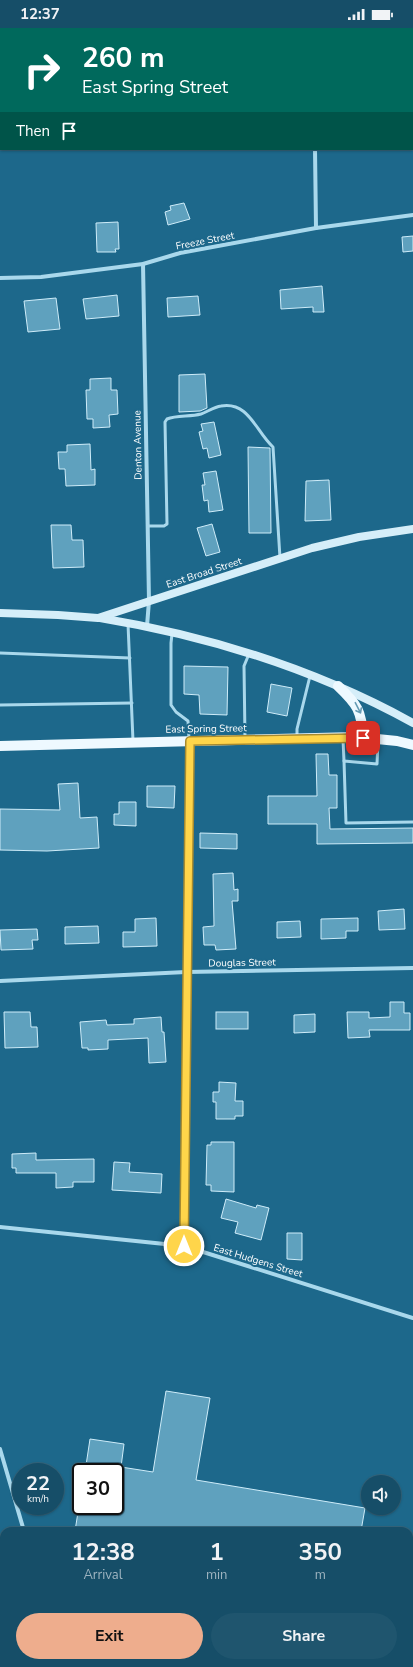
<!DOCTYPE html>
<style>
:root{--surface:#164e68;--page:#1f556e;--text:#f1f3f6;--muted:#9eb4c0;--line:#35657c;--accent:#eead8d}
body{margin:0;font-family:"Nunito Sans",sans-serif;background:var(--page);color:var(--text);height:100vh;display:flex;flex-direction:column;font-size:15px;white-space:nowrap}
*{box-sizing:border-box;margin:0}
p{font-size:13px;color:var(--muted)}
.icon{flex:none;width:22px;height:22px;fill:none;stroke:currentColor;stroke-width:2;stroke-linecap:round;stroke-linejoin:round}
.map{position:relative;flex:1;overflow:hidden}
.sheet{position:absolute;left:0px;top:1499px;width:413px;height:140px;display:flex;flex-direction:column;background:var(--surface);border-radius:12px 12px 0 0;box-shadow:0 1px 3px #0004,0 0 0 1px var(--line)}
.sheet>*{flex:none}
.banner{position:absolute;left:0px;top:0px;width:413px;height:122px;box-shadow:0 1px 3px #0004,0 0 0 1px var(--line);background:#00695c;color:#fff;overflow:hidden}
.controls{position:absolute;left:361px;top:1447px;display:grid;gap:8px}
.controls a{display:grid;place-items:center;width:40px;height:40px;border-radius:50%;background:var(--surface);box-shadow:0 1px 3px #0004,0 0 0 1px var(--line);font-size:20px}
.speed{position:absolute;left:12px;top:1435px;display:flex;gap:8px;font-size:20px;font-weight:700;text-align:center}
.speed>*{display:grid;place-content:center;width:52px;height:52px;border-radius:50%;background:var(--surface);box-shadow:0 1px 3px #0004,0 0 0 1px var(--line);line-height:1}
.speed small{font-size:10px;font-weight:400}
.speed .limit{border:2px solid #111;border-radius:6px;background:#fff;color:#111}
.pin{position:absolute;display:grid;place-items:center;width:34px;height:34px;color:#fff;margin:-17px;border-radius:8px;box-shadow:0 2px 6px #0006}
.me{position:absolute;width:44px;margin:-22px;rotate:0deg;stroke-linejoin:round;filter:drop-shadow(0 0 3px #0008)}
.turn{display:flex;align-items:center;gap:14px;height:84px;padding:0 16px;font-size:18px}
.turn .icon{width:52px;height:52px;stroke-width:2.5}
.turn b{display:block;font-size:28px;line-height:34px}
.then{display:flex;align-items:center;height:38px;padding:0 16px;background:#0003;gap:8px;font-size:15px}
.eta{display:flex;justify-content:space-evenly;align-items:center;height:68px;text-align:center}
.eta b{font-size:24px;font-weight:700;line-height:28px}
.primary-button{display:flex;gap:8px;margin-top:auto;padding:8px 16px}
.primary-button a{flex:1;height:46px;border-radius:24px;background:var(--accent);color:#111;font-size:16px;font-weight:700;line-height:46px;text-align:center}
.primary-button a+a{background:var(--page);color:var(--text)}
.status{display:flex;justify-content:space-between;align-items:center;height:28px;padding:0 20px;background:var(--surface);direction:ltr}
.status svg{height:11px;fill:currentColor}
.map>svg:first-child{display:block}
.green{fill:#2d82a7}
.building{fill:#5fa1be;stroke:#ceecf9}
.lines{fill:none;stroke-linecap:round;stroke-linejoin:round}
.lane{stroke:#a9d8ec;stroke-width:3}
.street{stroke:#a9d8ec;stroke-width:4}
.secondary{stroke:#d5eef9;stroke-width:8}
.primary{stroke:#eef9ff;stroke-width:10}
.oneway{stroke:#669bb4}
.route-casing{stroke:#a68a30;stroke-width:10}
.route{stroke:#ffd54a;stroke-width:7}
.labels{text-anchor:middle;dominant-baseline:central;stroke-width:4;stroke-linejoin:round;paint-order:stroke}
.street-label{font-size:10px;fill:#fff;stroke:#1d688b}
</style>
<div class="status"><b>12:37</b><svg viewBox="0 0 49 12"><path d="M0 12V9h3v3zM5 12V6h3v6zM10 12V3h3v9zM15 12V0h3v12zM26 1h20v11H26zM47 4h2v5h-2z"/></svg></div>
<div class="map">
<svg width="413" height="1639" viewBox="0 0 413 1639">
<rect width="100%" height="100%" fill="#1d688b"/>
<!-- green -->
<polygon class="green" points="138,1635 324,1635 323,1639 132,1639 138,1637"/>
<!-- building -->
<g class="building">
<polygon points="184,175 190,191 168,197 165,184 171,182 170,178"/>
<polygon points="118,194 119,221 115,221 116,224 97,224 96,195"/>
<polygon points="413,208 413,223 403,224 402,209"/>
<polygon points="322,258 324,284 313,284 313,279 281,281 280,262"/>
<polygon points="117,267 119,288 86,291 83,271"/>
<polygon points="198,268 200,287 168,289 167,270"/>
<polygon points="56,270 60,301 28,304 24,273"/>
<polygon points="205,346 207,380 200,383 179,384 179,347"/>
<polygon points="111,350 111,362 117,362 118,386 109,387 110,399 93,400 93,391 87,391 86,362 90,362 90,351"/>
<polygon points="214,394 221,427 209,430 207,420 203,421 199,404 203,403 201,396"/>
<polygon points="90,416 91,442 95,441 95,457 66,458 65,441 59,441 58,424 67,424 67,417"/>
<polygon points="248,419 270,420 271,505 249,505"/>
<polygon points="216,443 223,482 209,484 208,472 204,473 202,457 205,457 203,445"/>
<polygon points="329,452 331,492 305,493 306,453"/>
<polygon points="212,496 220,524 206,528 197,500"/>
<polygon points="51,497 71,497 72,512 83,512 84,539 53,540"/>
<polygon points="184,638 228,639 227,687 200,686 199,667 184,666"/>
<polygon points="271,656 292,660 287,688 267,684"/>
<polygon points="316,726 328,726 329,747 337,747 337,780 329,780 330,801 413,800 413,815 317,816 317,796 268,796 268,768 317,768"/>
<polygon points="78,755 80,790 97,789 99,820 47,823 0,822 0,781 60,782 58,756"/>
<polygon points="147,758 175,758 174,780 147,779"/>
<polygon points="119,774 136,774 136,798 114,797 114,786 119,786"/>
<polygon points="200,805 237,806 237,821 200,820"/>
<polygon points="233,845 234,862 238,861 238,873 232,873 236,921 216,922 215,917 204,917 203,899 214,898 213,846"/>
<polygon points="404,881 405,901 379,902 378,883"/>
<polygon points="156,890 157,918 123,919 123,904 135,904 135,891"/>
<polygon points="358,890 358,903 346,903 346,910 321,911 321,891"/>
<polygon points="300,893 301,909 277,910 277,894"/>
<polygon points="98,898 99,915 65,916 65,899"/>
<polygon points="37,901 38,912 32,912 33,921 1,922 0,902"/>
<polygon points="390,974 404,974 404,985 410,985 410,1002 369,1002 370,1009 348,1010 347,984 369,984 369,990 390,989"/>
<polygon points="4,984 30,984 31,999 37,999 38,1019 5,1020"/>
<rect x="216" y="984" width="32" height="17"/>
<polygon points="315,986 315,1004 294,1005 294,987"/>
<polygon points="161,989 162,1004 164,1004 166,1034 149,1035 148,1010 108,1012 108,1021 88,1022 88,1020 82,1020 80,994 106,992 107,997 134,996 134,991"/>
<polygon points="219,1054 236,1055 235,1073 243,1073 243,1088 235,1088 235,1091 216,1091 216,1074 213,1074 213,1064 219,1064"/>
<polygon points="211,1114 234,1114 234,1164 211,1163 211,1157 206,1157 207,1117 211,1117"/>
<polygon points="36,1125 36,1132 94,1131 94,1154 73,1154 73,1159 56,1160 56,1145 16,1145 16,1140 12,1140 12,1126"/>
<polygon points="114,1134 130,1135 129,1144 162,1146 161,1165 112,1162"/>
<polygon points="226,1171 256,1180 257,1177 269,1180 261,1212 235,1205 238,1194 221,1190"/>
<polygon points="287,1205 302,1205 302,1232 287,1231"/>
<polygon points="166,1363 210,1370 196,1452 365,1480 361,1503 75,1503 79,1478 115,1478 115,1444 85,1444 90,1411 124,1416 121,1439 153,1444"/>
</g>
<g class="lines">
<!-- lane -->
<g class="lane">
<path d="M148 498H164L167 496 165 394 167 391C177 387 190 389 201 386 207 384 214 379 221 378 249 373 256 404 273 419L280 530"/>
<polyline points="128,596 133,713"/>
<polyline points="172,606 171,615 171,677 176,684 188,693 189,711"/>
<polyline points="0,625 130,630"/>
<polyline points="0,677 132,675"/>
<polyline points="297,708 297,701 310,648"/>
<polyline points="245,710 244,638 249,626"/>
<polyline points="343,711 344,733"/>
<polyline points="378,713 377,736 344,733 346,795 413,794"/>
<polyline points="409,1568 413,1569"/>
</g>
<!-- street -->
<g class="street">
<polyline points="314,0 314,1"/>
<polyline points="315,121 316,200"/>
<polyline points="143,236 149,573 147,598"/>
<polyline points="0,250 41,249 143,236 180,225 316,200 413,187"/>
<polyline points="0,953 186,944 413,940"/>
<polyline points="0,1199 184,1218 413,1290"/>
<polyline points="184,1218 190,713"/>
<polyline points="0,1421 24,1503"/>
<polyline points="65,1635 66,1639"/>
</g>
<!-- secondary -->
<g class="secondary">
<polyline points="0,585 58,587 98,590 312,520 359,509 413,501"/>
<path d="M100 590C209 608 317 642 413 695"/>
</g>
<!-- primary -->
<g class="primary">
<path d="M338 658C357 676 362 683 363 710"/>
<polyline points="0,718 357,709 397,713 413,717"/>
</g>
</g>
<!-- one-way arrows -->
<defs><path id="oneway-shaft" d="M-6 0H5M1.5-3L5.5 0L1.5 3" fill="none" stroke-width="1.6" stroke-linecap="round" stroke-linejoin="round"/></defs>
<use class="oneway" href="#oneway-shaft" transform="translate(358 680) rotate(63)"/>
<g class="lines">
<!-- route casing -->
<g class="route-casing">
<polyline id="route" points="184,1218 190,713 363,710"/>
</g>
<!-- route -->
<use href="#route" class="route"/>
</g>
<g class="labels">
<!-- street labels -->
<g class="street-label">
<text transform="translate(205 213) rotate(-11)">Freeze Street</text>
<text transform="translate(138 417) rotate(-91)">Denton Avenue</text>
<text transform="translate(204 545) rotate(-18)">East Broad Street</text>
<text transform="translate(206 701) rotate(-1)">East Spring Street</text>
<text transform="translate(242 935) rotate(-1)">Douglas Street</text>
<text transform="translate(258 1233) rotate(17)">East Hudgens Street</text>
</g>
</g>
</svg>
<div class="controls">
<a><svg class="icon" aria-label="sound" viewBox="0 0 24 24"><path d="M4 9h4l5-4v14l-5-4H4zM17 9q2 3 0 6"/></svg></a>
</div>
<div class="speed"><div>22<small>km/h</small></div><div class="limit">30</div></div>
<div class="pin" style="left:363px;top:710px;background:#d93025"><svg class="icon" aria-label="arrive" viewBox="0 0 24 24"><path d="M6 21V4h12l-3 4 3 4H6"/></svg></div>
<svg class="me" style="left:184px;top:1218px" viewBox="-20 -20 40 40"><circle r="17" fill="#ffd54a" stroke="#fff" stroke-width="3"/><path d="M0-11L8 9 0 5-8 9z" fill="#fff"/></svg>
<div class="banner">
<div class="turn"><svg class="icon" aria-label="right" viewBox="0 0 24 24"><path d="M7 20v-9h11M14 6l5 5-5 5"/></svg><div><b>260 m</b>East Spring Street</div></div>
<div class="then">Then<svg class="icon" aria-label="arrive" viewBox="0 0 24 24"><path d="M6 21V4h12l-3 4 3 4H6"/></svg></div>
</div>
<section class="sheet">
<div class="eta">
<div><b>12:38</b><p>Arrival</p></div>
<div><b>1</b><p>min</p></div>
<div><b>350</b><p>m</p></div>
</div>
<div class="primary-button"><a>Exit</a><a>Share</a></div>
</section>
</div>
